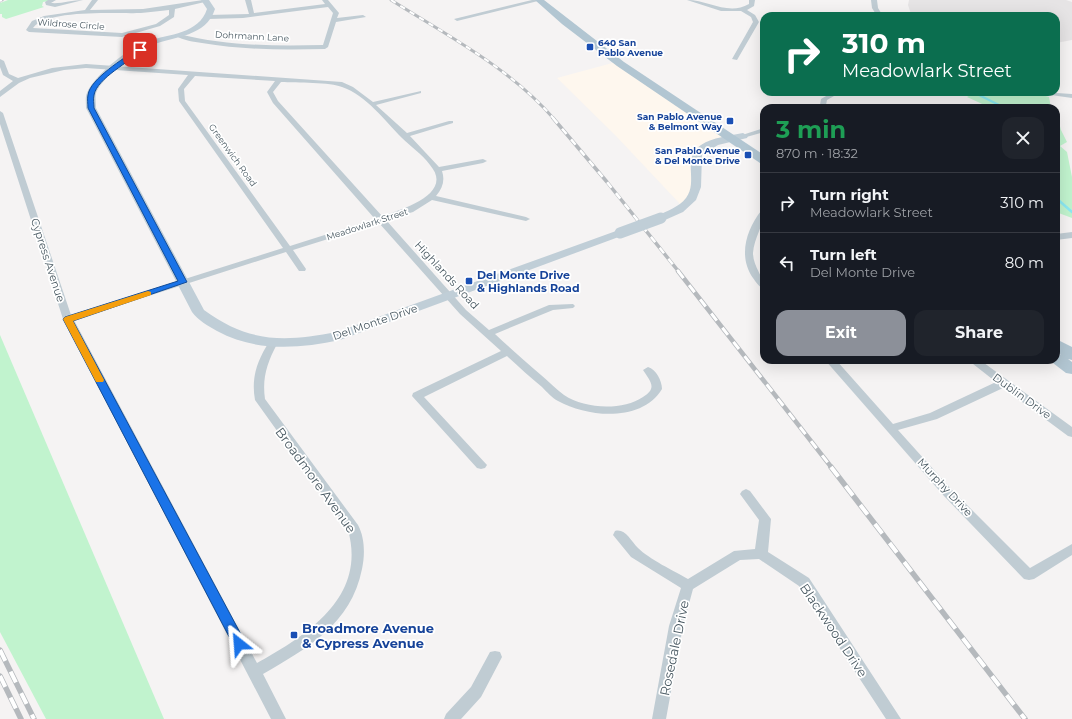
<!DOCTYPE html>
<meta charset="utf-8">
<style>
:root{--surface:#171b24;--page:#20242c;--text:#f1f3f6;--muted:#9ea1a6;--line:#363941;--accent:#8c9099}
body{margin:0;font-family:Montserrat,sans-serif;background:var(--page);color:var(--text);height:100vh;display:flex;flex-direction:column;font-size:15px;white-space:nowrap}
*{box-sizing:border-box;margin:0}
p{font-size:13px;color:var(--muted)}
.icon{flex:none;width:22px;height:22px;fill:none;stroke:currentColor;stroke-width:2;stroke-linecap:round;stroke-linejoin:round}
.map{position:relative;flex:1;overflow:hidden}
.sheet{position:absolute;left:760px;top:104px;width:300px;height:260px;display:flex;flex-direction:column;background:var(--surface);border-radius:12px;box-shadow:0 4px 16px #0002}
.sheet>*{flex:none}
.banner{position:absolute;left:760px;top:12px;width:300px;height:84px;border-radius:12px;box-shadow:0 4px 16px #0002;background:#0b6e4f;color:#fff;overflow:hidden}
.pin{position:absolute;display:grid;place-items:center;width:34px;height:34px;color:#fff;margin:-17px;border-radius:8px;box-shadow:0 2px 6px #0006}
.me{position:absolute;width:44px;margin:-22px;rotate:332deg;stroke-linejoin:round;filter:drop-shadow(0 0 3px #0008)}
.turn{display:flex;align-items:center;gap:14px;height:84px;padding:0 16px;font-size:18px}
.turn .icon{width:52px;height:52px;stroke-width:2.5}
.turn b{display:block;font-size:28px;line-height:34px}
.round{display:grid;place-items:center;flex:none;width:42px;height:42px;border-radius:12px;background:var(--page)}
.summary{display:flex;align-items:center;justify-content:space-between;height:68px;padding:0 16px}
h1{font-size:24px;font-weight:700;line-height:30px;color:#1e9e55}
.primary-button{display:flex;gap:8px;margin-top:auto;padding:8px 16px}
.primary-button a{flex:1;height:46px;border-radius:12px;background:var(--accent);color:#fff;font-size:16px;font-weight:700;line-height:46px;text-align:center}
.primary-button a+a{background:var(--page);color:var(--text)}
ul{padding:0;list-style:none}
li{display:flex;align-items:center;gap:12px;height:60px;padding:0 16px;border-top:1px solid var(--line)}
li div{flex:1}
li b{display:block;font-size:15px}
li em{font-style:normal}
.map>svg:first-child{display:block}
.commercial{fill:#fef7ee}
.education{fill:#e6e4e5}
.green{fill:#c1f3ce}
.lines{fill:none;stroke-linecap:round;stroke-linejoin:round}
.stream-far1{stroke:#8be9f2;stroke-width:2}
.stream{stroke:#8be9f2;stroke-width:2.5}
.street{fill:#c0ccd3;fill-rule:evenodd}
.secondary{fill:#c0ced7;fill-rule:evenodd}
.primary{fill:#b2c6d2;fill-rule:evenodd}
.rail-far3-casing{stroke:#b5b9bd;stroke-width:3}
.rail-far2-casing{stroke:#b5b9bd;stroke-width:3.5}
.rail-far1-casing{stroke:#b5b9bd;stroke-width:4.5}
.rail-casing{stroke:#b5b9bd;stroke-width:5.5}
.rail-far3{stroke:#fff;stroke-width:2;stroke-dasharray:5.5;stroke-linecap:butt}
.rail-far2{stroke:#fff;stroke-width:2.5;stroke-dasharray:7;stroke-linecap:butt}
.rail-far1{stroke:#fff;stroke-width:3;stroke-dasharray:9;stroke-linecap:butt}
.rail{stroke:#fff;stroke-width:4;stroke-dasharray:12;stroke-linecap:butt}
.secondary-bridge{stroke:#c0ced7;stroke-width:11}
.route{fill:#1a73e8;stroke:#114b97}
.slow{fill:#f59e0b}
.transit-dot{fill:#1a4fb4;stroke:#fff;stroke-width:1.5}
.labels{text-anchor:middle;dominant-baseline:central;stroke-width:3.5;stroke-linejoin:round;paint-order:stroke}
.far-street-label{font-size:9px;fill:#495962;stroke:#fff}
.far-transit-label{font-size:9px;font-weight:bold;fill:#164399;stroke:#fff;text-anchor:end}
.street-label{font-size:11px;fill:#495962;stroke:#fff}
.transit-label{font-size:11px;font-weight:bold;fill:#164399;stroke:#fff;text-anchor:start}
.near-street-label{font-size:13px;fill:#495962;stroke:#fff}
.near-transit-label{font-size:13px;font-weight:bold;fill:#164399;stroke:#fff;text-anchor:start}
</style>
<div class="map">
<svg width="1072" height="719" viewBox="0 0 1072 719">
<rect width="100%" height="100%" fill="#f5f3f3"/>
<!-- commercial -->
<polygon class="commercial" points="616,62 725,138 700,146 693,156 694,187 690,197 680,204 616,136 557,78"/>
<!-- education -->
<polygon class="education" points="909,0 1066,0 1072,2 1072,40 1056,43 1056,16 917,16 911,14 908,5"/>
<!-- green -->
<g class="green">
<polygon points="8,0 53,0 43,2 42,6 44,7 6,19 2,17 2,14 0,14 0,3"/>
<polygon points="975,92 1033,92 1049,97 1051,108 991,108 967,97"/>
<polygon points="1056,111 1061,130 1067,142 1060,146 1067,152 1072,177 1072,218 1056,212"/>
<polygon points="0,335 164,719 46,719 0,632"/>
</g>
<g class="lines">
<!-- stream-far1 -->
<polyline class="stream-far1" points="973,92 1005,108"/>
<!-- stream -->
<polyline class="stream" points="1056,198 1072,212"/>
<!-- street -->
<g class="street">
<path d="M48 0H56L51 3C61 4 72 0 83 0L55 7 46 5 45 2Z"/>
<path d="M92 0H98L90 10 143 9 203 0 209 1 175 9 174 17 160 26 122 37 29 32 26 30 32 21 44 16 85 10ZM169 10V15L156 24 122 33 33 28C47 9 117 14 141 13 151 12 160 11 169 10Z"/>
<path d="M245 0H251L254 13 325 4 322 0H328L339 13 337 18 363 15 366 17 336 22 328 47 325 49C284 50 243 50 202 43 194 42 183 40 176 36L179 34C226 46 274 46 323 45L333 13 328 7 243 18 208 19 205 17 208 15 249 14Z"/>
<polygon points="532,0 542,0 457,21 454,19"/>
<path d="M687 0C709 0 728 16 749 4V0H755L754 6 747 10 755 15 759 22 737 60 732 59 753 22 751 17 741 11H721Z"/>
<polygon points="871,0 877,0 878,8 883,16 877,16 872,8"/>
<path d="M0 59 4 61 9 74 18 78 52 68 86 64 342 82 353 87 373 102 421 91V93L376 105 407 133 449 121H453V123L410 136 439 167 483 159 487 161 483 163 442 171C445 180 443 188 436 196L526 217 530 219 526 221 432 200 413 212 386 220 466 310 489 330 549 305 573 304 575 306 573 308 553 310 495 334C510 348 525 361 541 375 548 381 556 389 564 395 585 409 622 411 643 397 658 388 650 381 643 370L648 367C656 369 662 381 662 389 642 422 589 418 558 401 552 398 547 392 542 387 530 377 519 367 507 356L424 397 487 465 485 468 481 469 477 468 412 396 413 393 501 351 460 314 379 223 293 250 306 269 305 271H299L286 252 74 320 257 663C307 635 367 597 348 530L255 400C251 378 257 361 269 342H275L277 344C267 363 262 378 265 399L358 525C365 538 365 555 362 569 351 624 308 648 263 674L286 719H271L63 319 0 124V111L3 113 71 315 283 248 179 101 178 89 188 75 86 68 64 70 30 78 19 83 0 97V91L13 81 3 75 0 67ZM195 76 275 81 267 92 273 103 375 219 290 246 185 101 184 89ZM281 82C296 83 331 82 342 87 366 95 385 121 402 138 410 146 422 154 430 165 455 194 401 210 382 216L278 101 273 92Z"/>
<polygon points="833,92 841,92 827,100 826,105 829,108 822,108 820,105 821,99"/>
<polygon points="1041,92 1072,94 1072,98 1044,94"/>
<polygon points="764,128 764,132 743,138 739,136"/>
<path d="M761 211H764C764 225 754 238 753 253 753 267 764 276 764 289 759 287 756 282 753 278 738 257 746 230 761 211Z"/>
<polygon points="1072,232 1072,238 1056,240 1056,234"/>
<polygon points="825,360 836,360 893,424 930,413 996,382 968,360 980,360 1072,427 1072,437 1068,436 1003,388 937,419 898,430 952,490 1030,568 1072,544 1072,555 1034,579 1029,580 1024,579 944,496"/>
<path d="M746 489 750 491 771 519 768 552 809 578 901 719H886L799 586 759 559 740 560 693 589 683 626 666 719H652L669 626 681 588 631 557 613 535 615 531C625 528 631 541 638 548 649 559 674 571 688 579L734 551 755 549 759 520 740 494 742 491Z"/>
<polygon points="495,651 500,652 502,657 481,697 461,719 444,719 446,714 471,687 490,652"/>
</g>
<!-- secondary -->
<g class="secondary">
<path d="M201 0H209L215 9C206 37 175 36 152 45 137 51 102 77 96 93 95 97 96 103 96 108L204 310C249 343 284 342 337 332L616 231H624L626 233 624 235 340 340C298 349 256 352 217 331 208 326 198 320 192 312L86 108C86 103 85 97 87 93 94 75 130 47 148 41 169 34 199 34 207 9Z"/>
<path d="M743 133 748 136 747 138 718 145 702 155 701 187 696 200 683 212 665 220H657L655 218 657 216C667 211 679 207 686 198 699 181 681 158 701 145 713 137 729 136 743 133Z"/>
</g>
<!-- primary -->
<g class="primary">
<polygon points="535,0 544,0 624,62 764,155 764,164 760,163 617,66 562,24"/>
<polygon points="1056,339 1072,347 1072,360 1068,359 1072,362 1072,374 1066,373 1049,360 1056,360 1056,354 1061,355 1056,352"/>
</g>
<!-- rail-far3 casing -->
<g class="rail-far3-casing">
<g id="rail-far3">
<path d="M391 0C448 36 510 68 554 119"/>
<polyline points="0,1 2,0"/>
</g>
</g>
<!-- rail-far2 casing -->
<g class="rail-far2-casing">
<polyline id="rail-far2" points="553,118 607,182 679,272"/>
</g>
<!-- rail-far1 casing -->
<g class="rail-far1-casing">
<polyline id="rail-far1" points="678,271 832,468"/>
</g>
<!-- rail casing -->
<g class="rail-casing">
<g id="rail">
<polyline points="831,467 1025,719"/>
<polyline points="0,650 34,719"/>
<polyline points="0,676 21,719"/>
</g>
</g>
<!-- rail-far3 -->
<use href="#rail-far3" class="rail-far3"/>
<!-- rail-far2 -->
<use href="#rail-far2" class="rail-far2"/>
<!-- rail-far1 -->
<use href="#rail-far1" class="rail-far1"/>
<!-- rail -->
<use href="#rail" class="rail"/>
<!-- secondary-bridge -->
<polyline class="secondary-bridge" points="620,233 661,218"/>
</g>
<!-- route -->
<path class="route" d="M138 49 142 50C130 62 97 78 94 95 93 99 94 104 94 108L187 282 73 321 244 640 246 644 244 648 239 650 235 648 63 319 65 317 178 281 88 108C88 104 87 99 88 95 90 79 124 58 138 49Z"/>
<!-- slow -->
<polygon class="slow" points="148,291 151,292 151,295 73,321 104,380 103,382 96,382 63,319 65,317"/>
<!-- markers -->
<g class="transit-dot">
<rect x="586" y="43" width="8" height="8" rx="2"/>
<rect x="726" y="117" width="8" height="8" rx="2"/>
<rect x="744" y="151" width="8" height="8" rx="2"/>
<rect x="465" y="277" width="8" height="8" rx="2"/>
<rect x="290" y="631" width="8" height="8" rx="2"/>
</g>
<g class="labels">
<!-- far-street labels -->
<g class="far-street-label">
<text transform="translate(71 24) rotate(4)">Wildrose Circle</text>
<text transform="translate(252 36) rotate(3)">Dohrmann Lane</text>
<text transform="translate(233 155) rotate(54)">Greenwich Road</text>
<text transform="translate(367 224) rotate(-18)">Meadowlark Street</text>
</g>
<!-- far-transit labels -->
<g class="far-transit-label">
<text x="598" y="42" text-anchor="start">640 San<tspan x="598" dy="10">Pablo Avenue</tspan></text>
<text x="722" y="116">San Pablo Avenue<tspan x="722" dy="10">&amp; Belmont Way</tspan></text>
<text x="740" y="150">San Pablo Avenue<tspan x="740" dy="10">&amp; Del Monte Drive</tspan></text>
</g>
<!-- street labels -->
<g class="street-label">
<text transform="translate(48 260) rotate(72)">Cypress Avenue</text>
<text transform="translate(447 275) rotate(47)">Highlands Road</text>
<text transform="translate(375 322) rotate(-19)">Del Monte Drive</text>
<text transform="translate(1022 396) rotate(36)">Dublin Drive</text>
<text transform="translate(945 487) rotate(47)">Murphy Drive</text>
</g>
<!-- transit labels -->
<g class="transit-label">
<text x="477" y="275">Del Monte Drive<tspan x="477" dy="13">&amp; Highlands Road</tspan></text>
</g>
<!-- near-street labels -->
<g class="near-street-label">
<text transform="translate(316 480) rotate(54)">Broadmore Avenue</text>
<text transform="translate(834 630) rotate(56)">Blackwood Drive</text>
<text transform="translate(674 648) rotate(-78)">Rosedale Drive</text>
</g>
<!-- near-transit labels -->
<g class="near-transit-label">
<text x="302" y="628">Broadmore Avenue<tspan x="302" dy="15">&amp; Cypress Avenue</tspan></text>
</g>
</g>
</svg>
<div class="pin" style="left:140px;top:50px;background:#d93025"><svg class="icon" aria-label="arrive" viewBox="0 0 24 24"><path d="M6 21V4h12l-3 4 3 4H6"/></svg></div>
<svg class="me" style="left:239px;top:644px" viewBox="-20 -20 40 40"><path d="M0-17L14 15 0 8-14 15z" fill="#1a73e8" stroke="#fff" stroke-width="4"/></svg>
<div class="banner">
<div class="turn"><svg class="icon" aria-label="right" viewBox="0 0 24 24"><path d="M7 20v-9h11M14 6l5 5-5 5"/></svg><div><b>310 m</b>Meadowlark Street</div></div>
</div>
<section class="sheet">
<div class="summary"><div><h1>3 min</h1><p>870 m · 18:32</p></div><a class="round"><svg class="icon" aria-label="close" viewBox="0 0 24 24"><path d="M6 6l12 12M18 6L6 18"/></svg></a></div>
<ul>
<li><svg class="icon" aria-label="right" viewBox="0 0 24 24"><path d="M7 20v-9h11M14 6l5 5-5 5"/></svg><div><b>Turn right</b><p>Meadowlark Street</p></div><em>310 m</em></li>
<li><svg class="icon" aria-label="left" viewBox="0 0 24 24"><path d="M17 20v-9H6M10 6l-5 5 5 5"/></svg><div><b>Turn left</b><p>Del Monte Drive</p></div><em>80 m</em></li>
</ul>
<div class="primary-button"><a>Exit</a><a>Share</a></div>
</section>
</div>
